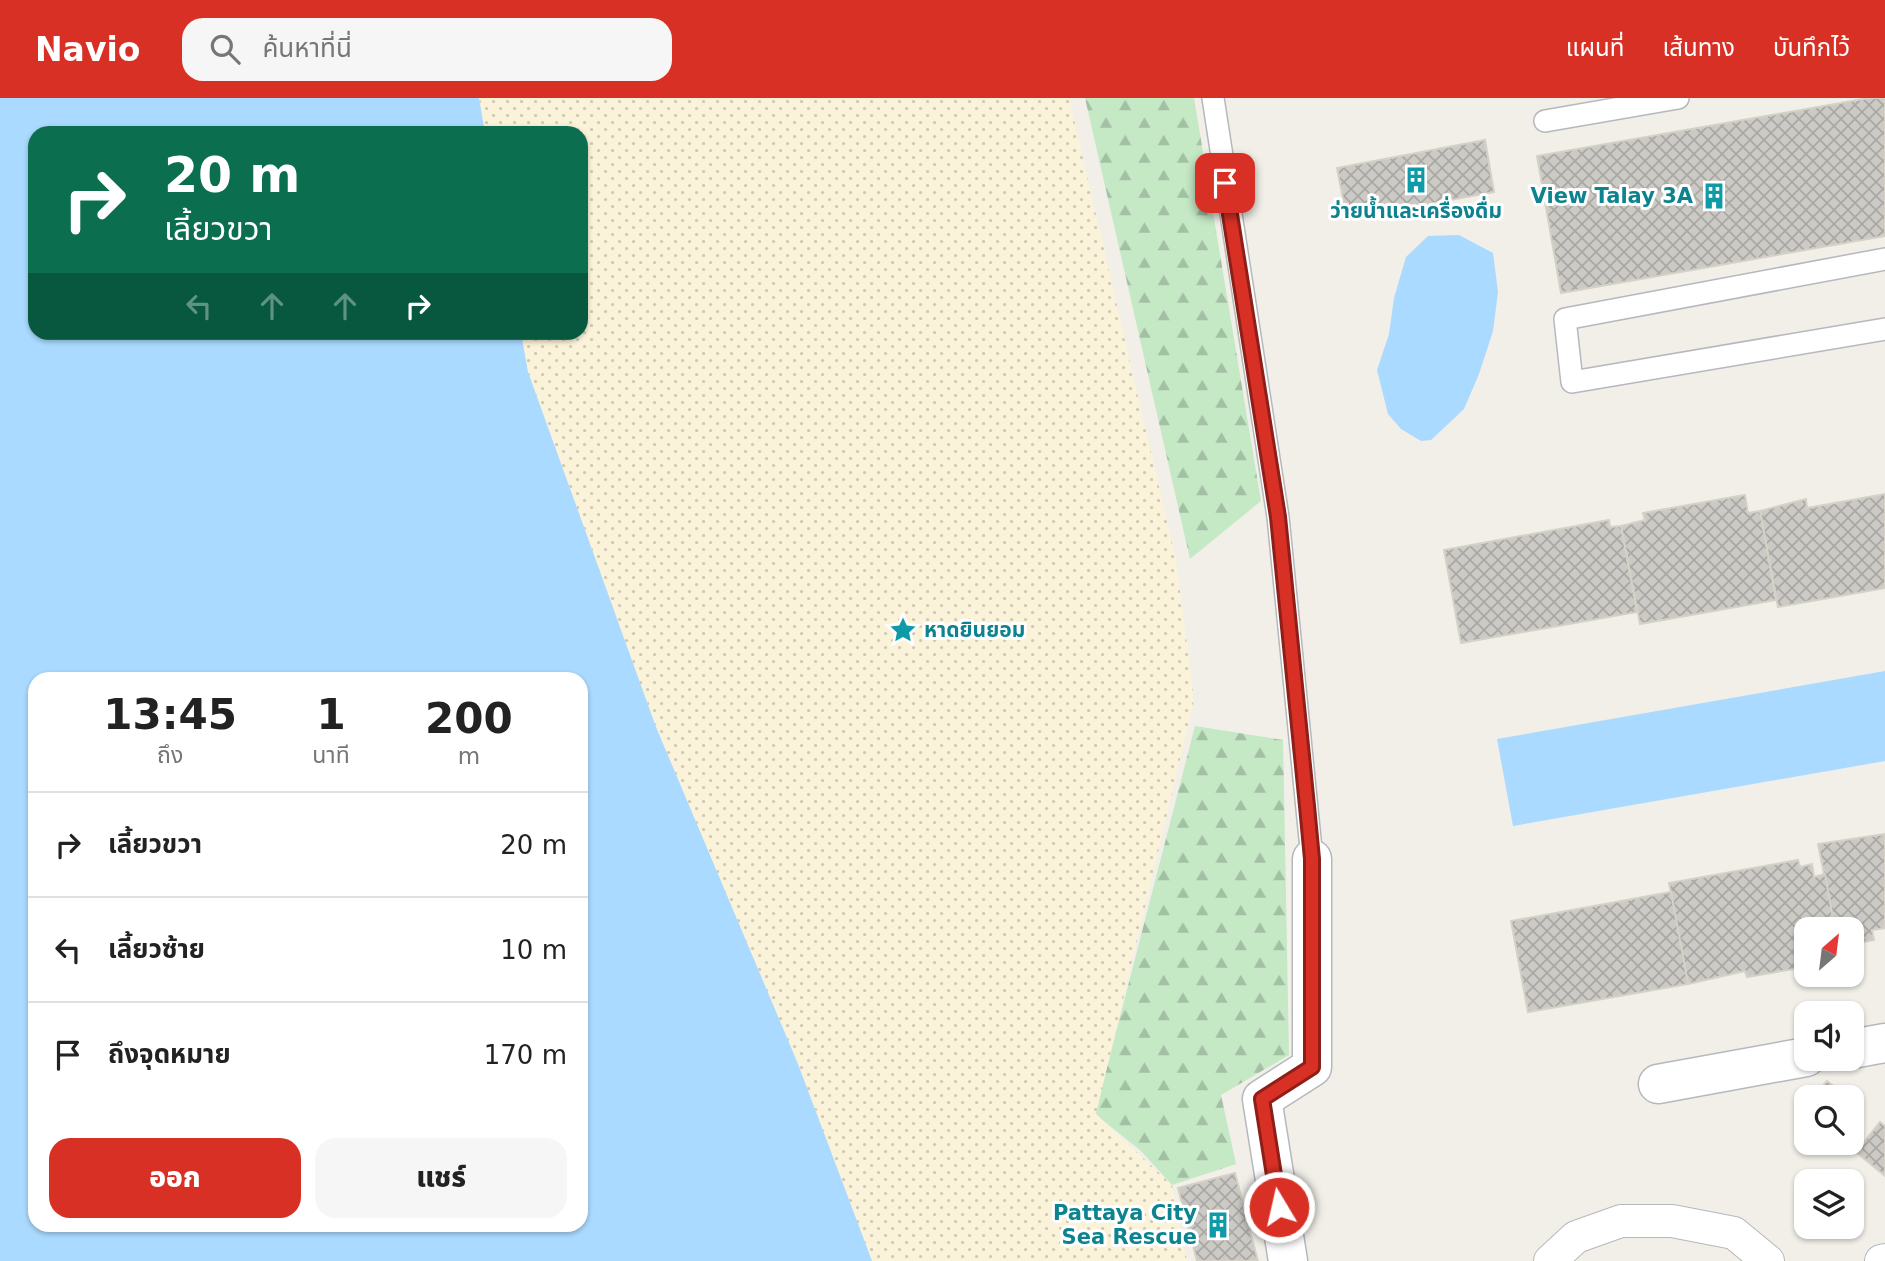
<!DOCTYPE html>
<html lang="th">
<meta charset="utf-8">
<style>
:root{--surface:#fff;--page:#f6f6f6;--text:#222;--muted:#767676;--line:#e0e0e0;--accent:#d93025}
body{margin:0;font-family:"DejaVu Sans","Noto Sans Thai",sans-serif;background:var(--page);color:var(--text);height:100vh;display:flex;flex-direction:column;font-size:26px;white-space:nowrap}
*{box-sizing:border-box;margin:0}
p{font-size:23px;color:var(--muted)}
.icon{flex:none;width:38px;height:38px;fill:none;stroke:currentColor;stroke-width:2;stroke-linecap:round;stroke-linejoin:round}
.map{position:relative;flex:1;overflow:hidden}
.side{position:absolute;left:28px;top:574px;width:560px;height:560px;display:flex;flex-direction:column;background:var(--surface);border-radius:21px;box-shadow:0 2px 5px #0004}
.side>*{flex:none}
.banner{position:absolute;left:28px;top:28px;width:560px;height:214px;border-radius:21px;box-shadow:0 2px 5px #0004;background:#0b6e4f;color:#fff;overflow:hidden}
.needle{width:46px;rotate:28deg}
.controls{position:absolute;left:1794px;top:819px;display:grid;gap:14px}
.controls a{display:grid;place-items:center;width:70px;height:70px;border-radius:14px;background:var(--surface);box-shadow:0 2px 5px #0004;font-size:35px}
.pin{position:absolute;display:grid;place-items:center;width:60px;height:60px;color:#fff;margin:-30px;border-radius:14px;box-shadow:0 4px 10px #0006}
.me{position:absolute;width:77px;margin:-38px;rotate:351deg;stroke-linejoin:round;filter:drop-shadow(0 0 5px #0008)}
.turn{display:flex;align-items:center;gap:24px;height:147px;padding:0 21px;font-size:32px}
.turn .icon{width:91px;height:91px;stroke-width:2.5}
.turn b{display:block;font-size:49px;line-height:60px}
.lanes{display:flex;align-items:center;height:66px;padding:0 21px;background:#0003;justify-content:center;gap:35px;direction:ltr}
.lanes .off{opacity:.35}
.eta{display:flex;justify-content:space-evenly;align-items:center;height:119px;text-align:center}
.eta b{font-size:42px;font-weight:800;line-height:49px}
.primary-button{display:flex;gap:14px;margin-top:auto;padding:14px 21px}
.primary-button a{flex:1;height:80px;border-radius:21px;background:var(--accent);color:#fff;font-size:28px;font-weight:800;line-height:80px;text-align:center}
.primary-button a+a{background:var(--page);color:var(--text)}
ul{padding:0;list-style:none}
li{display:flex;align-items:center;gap:21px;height:105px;padding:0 21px;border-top:2px solid var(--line)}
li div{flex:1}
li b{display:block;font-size:26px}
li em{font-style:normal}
header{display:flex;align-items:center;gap:42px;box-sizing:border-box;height:98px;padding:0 35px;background:var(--accent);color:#fff}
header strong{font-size:33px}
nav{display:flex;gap:38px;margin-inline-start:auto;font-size:24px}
.search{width:490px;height:63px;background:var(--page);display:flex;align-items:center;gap:18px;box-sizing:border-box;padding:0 24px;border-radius:21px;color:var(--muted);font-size:26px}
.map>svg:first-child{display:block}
.forest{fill:url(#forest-firs)}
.sand{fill:url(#sand-dots)}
.water{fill:#aadaff;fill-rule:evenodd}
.building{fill:url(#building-cross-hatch);stroke:#d6d1c6;stroke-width:2}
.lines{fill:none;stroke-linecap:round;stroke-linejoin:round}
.service-casing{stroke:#b5b8bc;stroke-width:24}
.pedestrian-casing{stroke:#b5b8bc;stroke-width:34}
.minor-casing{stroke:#b5b8bc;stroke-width:41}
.service{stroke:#fff;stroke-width:21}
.pedestrian{stroke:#fff;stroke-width:32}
.minor{stroke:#fff;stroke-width:38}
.route-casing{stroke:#8d1f18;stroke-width:18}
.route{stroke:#d93025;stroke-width:12}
.labels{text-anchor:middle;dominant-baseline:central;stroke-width:6;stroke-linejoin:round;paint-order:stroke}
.culture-label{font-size:21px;font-weight:bold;fill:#0d838f;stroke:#fff;text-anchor:end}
</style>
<header>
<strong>Navio</strong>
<div class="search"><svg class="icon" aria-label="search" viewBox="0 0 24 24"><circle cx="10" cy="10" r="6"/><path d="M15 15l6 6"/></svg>ค้นหาที่นี่</div>
<nav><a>แผนที่</a><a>เส้นทาง</a><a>บันทึกไว้</a></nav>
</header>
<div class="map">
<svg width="1885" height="1163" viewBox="0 0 1885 1163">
<defs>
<pattern id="forest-firs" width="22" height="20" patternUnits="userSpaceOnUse" patternTransform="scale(1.75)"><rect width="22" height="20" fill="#c5e8c5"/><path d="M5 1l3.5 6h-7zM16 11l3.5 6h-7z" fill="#a3c0a4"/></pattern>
<pattern id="sand-dots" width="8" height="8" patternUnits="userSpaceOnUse" patternTransform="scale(1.75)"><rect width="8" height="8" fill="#fbf3d9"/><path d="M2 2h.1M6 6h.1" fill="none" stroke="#cec8b4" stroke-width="1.8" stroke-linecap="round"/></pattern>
<pattern id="building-cross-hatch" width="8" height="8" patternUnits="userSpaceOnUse" patternTransform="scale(1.75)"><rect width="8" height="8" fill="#cccac5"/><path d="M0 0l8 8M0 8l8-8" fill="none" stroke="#a9a8a4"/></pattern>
</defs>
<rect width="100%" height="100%" fill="#f1efe8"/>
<!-- forest -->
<g class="forest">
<polygon points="1085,0 1194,0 1261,403 1190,461"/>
<polygon points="1195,628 1283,642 1289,957 1221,997 1236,1066 1172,1087 1141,1053 1095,1016"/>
</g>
<!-- sand -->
<polygon class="sand" points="479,0 1069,0 1176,463 1194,602 1096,1016 1172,1087 1187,1163 872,1163 798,966 656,629 528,274 521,235 581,234 581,35 485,35"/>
<!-- water -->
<g class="water">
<path d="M0 0H479L485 35H35V234L521 235 528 274 656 629 798 966 872 1163H0ZM35 581H581V1127H35Z"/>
<polygon points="1459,137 1493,155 1498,194 1493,233 1479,276 1464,311 1431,342 1421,343 1401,331 1388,316 1377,272 1389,236 1394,200 1406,159 1428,138"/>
<polygon points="1885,573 1885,663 1513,728 1497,641"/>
</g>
<!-- building -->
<g class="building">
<polygon points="1869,0 1885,0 1885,138 1561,195 1537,58"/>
<polygon points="1485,42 1494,94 1347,121 1337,70"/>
<polygon points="1885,396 1885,490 1778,509 1760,413 1806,401 1807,410"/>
<polygon points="1745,397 1748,415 1760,413 1776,502 1640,526 1621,428 1645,422 1643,415"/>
<polygon points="1609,422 1610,429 1621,428 1637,514 1461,545 1444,452"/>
<polygon points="1885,736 1885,830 1872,832 1874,842 1852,846 1852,831 1835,831 1818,746"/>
<polygon points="1798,762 1800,769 1812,766 1814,779 1825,776 1835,831 1806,831 1806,869 1747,879 1745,873 1688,886 1669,785"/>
<polygon points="1671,794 1688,886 1528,914 1511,823"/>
<polygon points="1827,983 1848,999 1814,999"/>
<polygon points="1880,1024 1885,1028 1885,1078 1856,1054"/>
<polygon points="1235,1075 1258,1163 1197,1163 1178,1090"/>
</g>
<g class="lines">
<!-- service casing -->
<g class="service-casing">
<g id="service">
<polyline points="1213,0 1278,419 1312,761"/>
<polyline points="1545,23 1678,0"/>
<polyline points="1885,161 1565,221 1572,284 1885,231"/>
</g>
</g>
<!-- pedestrian casing -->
<g class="pedestrian-casing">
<g id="pedestrian">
<polyline points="1550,1163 1576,1139 1621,1123 1672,1123 1734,1135 1768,1163"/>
<polyline points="1881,1163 1885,1162"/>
</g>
</g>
<!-- minor casing -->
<g class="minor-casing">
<g id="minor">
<polyline points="1852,951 1885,945"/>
<polyline points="1658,986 1806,959"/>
<polyline points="1288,1163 1262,1001 1312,969 1312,761"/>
</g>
</g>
<!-- service -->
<use href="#service" class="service"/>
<!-- pedestrian -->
<use href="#pedestrian" class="pedestrian"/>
<!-- minor -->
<use href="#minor" class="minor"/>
</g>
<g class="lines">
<!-- route casing -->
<g class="route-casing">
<polyline id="route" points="1225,85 1278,419 1307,708 1312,761 1312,969 1262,1001 1279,1109"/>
</g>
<!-- route -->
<use href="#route" class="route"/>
</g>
<!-- icons -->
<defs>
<g id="building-bare" transform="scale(2.1)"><path d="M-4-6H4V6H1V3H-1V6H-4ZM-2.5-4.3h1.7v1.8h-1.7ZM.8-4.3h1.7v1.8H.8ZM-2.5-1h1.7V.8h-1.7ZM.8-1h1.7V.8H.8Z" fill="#0f9aa8" stroke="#fff" stroke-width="2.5" paint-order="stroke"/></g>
<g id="sight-bare" transform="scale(2.1)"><path d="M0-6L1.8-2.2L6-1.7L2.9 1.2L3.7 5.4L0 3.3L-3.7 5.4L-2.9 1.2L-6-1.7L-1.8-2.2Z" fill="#0f9aa8" stroke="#fff" stroke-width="2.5" paint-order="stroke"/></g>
</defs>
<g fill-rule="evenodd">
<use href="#building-bare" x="1416" y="82"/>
<use href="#building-bare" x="1714" y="98"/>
<use href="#sight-bare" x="903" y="532"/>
<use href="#building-bare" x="1218" y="1127"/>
</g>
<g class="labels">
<!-- culture labels -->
<g class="culture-label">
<text x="1693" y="98">View Talay 3A</text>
<text x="1416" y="113" text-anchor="middle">ว่ายน้ำและเครื่องดื่ม</text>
<text x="924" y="532" text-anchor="start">หาดยินยอม</text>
<text x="1197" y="1115">Pattaya City<tspan x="1197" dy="24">Sea Rescue</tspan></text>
</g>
</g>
</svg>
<div class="controls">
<a><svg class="needle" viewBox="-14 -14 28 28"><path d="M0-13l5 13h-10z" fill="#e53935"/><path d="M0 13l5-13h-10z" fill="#767676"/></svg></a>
<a><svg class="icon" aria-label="sound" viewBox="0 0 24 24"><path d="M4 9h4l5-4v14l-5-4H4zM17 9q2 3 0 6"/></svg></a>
<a><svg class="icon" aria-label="search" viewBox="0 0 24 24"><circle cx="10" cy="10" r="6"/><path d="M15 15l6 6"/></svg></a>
<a><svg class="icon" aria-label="layers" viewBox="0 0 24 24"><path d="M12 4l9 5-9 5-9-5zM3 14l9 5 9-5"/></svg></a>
</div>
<div class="pin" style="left:1225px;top:85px;background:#d93025"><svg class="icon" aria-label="arrive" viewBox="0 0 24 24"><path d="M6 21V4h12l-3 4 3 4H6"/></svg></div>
<svg class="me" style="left:1279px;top:1109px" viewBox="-20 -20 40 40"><circle r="17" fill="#d93025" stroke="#fff" stroke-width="3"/><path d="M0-11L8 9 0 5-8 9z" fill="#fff"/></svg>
<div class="banner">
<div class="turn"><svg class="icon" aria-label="right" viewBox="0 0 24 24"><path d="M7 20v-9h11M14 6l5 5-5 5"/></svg><div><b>20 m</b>เลี้ยวขวา</div></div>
<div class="lanes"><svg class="icon off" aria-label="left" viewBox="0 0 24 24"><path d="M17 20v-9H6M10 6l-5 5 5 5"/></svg><svg class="icon off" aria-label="ahead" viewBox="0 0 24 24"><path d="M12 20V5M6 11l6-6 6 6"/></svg><svg class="icon off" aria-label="ahead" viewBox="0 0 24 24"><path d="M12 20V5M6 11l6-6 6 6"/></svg><svg class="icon" aria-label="right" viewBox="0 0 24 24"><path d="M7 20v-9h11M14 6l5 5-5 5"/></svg></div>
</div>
<section class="side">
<div class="eta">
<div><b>13:45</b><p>ถึง</p></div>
<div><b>1</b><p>นาที</p></div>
<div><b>200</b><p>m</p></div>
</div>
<ul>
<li><svg class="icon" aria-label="right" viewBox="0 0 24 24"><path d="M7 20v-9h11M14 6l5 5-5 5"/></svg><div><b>เลี้ยวขวา</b></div><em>20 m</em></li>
<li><svg class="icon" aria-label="left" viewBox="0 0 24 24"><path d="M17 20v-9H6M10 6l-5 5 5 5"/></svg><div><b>เลี้ยวซ้าย</b></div><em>10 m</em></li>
<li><svg class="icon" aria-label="arrive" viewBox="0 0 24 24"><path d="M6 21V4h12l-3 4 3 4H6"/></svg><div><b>ถึงจุดหมาย</b></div><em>170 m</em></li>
</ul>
<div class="primary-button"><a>ออก</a><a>แชร์</a></div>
</section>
</div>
